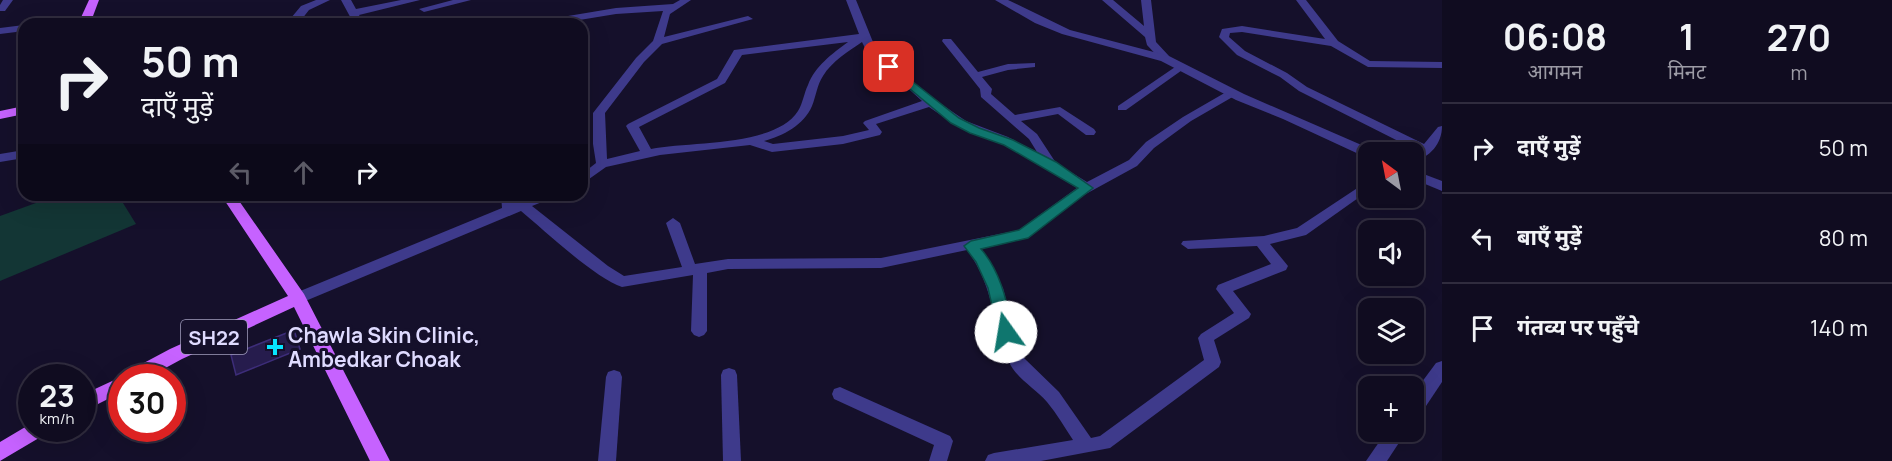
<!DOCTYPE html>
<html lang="hi">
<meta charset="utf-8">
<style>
:root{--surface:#100c20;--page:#1e1a2d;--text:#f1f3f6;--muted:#9c9ba5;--line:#302c3e}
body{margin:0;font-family:Manrope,"Noto Sans Devanagari",sans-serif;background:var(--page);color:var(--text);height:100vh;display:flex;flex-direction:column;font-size:22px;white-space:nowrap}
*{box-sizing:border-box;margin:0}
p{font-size:20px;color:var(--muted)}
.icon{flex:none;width:33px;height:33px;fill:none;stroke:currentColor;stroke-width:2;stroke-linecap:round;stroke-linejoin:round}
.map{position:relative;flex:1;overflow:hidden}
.panel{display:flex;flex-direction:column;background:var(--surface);width:450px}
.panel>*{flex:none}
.guide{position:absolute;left:18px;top:18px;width:570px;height:183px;border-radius:18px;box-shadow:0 6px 24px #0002,0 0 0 2px var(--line);background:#100c20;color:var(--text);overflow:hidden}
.needle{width:39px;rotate:328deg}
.buttons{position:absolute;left:1358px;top:142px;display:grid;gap:12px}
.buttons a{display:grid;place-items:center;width:66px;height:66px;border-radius:12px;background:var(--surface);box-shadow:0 6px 24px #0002,0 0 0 2px var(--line);font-size:30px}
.speed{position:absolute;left:18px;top:364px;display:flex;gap:12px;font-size:30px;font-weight:700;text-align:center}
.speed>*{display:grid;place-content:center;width:78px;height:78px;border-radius:50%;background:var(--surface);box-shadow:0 6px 24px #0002,0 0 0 2px var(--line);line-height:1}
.speed small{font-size:15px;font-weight:400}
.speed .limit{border:9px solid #d22;background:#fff;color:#111}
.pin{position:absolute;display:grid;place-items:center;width:51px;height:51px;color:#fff;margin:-26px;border-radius:12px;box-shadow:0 3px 9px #0006}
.me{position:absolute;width:66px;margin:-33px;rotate:347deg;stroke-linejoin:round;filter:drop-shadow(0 0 4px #0008)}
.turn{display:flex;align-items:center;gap:21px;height:126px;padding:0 24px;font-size:27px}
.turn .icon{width:78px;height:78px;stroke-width:2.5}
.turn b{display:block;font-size:42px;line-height:51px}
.lanes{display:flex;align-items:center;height:57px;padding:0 24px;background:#0003;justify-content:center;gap:30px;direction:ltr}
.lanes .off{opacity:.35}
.eta{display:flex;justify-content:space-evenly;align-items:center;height:102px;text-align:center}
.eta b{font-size:36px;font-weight:700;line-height:42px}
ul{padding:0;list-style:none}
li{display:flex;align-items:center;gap:18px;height:90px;padding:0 24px;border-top:2px solid var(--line)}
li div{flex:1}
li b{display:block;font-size:22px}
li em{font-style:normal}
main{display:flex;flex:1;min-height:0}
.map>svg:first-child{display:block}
.green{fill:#133635}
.building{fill:#261c4d;stroke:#3d2d79;stroke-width:1.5}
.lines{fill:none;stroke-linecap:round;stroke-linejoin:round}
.minor{fill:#3e3a8b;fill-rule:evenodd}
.tertiary{fill:#3e3a8b;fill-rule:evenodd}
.primary{fill:#c662ff;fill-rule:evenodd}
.route{fill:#0f766e;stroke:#0a4d48;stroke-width:1.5}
.poi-dot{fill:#07e4ff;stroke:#15102b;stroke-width:2}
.labels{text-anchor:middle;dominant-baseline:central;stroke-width:6;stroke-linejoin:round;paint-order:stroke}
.shield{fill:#15102b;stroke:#a29ebf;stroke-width:1.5}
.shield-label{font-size:20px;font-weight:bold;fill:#dfdbff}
.poi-label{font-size:21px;font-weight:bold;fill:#dfdbff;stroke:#15102b;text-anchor:start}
</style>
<main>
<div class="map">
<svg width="1442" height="461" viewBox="0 0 1442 461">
<rect width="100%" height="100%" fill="#15102b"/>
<!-- green -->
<polygon class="green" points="58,195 118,195 136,224 0,281 0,216"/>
<!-- building -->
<polygon class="building" points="294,330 300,349 236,375 231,355"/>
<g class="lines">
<!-- minor -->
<g class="minor">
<polygon points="3,0 13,0 5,11 0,11 0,5"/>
<polygon points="341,0 351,0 356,9 401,0 420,0 359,15 364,24 354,24"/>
<polygon points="453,0 471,0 424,12 419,9"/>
<path d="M680 0H691L670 14 664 37 748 16 753 19 662 44 644 62 605 113 607 159 640 151 626 126 628 124 717 79 734 50 859 34 846 0H856L875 47 925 93 966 121 1008 137 1037 152 1029 139 981 97 980 89 942 41 943 39H951L978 72 1008 64 1035 63V67L1008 70 982 77 992 89 991 94 1015 115 1060 107 1094 129 1096 132 1094 135H1086L1058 114 1021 121 1037 134 1056 163 1087 182 1129 160 1146 142 1183 117 1228 91H1236V95L1191 121 1154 148 1137 166 1084 195 1028 237 980 248 1003 288 1014 332 1024 358 1059 392 1091 438 1100 436 1204 360 1198 338 1201 334 1234 313 1216 289 1218 285 1271 264 1257 246 1188 249 1181 244 1183 241 1264 236 1297 228 1368 181V191L1306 235 1270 244 1288 266 1286 270 1233 291 1251 314 1249 318 1214 340 1221 362 1219 367 1110 448 1041 461H985L988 455 994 453 1073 440C1065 428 1057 414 1047 402 1036 389 1016 378 1009 362 992 322 994 286 967 250L881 268 728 269 707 273V331L704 335 699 337 694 335 691 331 693 275 622 287C596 279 544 230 521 211L303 302H293L291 298 293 294 502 208 501 195H513L515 203 535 195H553L552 198 532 206 608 266 624 276 682 267 666 223 673 218 680 223 695 264 728 259 881 258 1019 230 1077 188 1007 146 957 126 929 107 876 124 882 132 880 135 843 144 772 152 750 145 660 155 606 167 582 184V174L596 163 593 144V113L636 58 653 41 663 11 616 14 555 24 559 18 562 17 616 8 673 4ZM848 42C832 54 815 66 808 85 804 93 803 103 798 111 775 147 690 141 651 149L639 127 725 83 742 55ZM862 42 866 50 922 101 865 121 863 123 869 130 843 136 773 144 764 141C783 136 804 125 812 106 816 96 817 85 823 76 832 61 849 51 862 42Z"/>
<polygon points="1102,0 1113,0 1144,26 1141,0 1151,0 1156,42 1169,56 1169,60 1161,60 1147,45 1145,37"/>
<path d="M1296 0H1306L1338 41 1370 61 1442 62V68L1368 67 1331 46 1242 32 1230 33 1229 37 1245 51 1287 73 1307 87 1424 144 1438 127 1442 126C1442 144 1430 157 1413 162L1412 153 1416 150 1299 91 1280 77 1237 55 1219 37 1222 29 1242 26 1325 39Z"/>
<polygon points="24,25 24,31 0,34 0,28"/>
<polygon points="1181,63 1186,66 1185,68 1126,110 1118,110 1118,106"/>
<polygon points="24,150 24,158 0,162 0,154"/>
<polygon points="729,368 735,370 737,375 741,461 723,461 721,375 723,370"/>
<polygon points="614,370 620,372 622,377 616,461 598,461 606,377 608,372"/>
<polygon points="840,387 950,436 953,441 947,461 929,461 934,445 834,399 832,394 834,389"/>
</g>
<!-- tertiary -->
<g class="tertiary">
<polygon points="316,0 330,0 309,10 298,24 286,24 301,6"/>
<polygon points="995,0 1008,0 1070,30 1169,56 1244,94 1373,150 1375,153 1368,153 1368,157 1363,156 1283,119 1236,100 1161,61 1062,34 1035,23"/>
<polygon points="1413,170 1442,181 1442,191 1413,179"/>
<polygon points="1442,361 1442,382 1420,415 1413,417 1413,394 1436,363"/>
<polygon points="1386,432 1406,432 1387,461 1366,461"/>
</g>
<!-- primary -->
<g class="primary">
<polygon points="89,0 99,0 90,24 78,24"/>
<polygon points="24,106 24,114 0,119 0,111"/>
<polygon points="221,195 235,195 304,294 390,461 370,461 294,307 182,359 147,378 122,378 122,392 82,412 82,395 123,376 125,373 170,349 288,296"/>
<polygon points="32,423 32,429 46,429 44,435 0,461 0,442"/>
</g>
</g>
<!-- route -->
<path class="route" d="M889 63 959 118 979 128 1013 140 1056 162 1093 188 1028 238 981 249C1001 272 1007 303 1014 332L1012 336H1001L998 332 988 288 976 262 964 246 971 241 1019 230 1078 188 1004 145 970 133 951 123 886 69V64Z"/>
<!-- markers -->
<path class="poi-dot" d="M272 338h6v6h6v6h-6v6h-6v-6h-6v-6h6z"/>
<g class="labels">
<!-- shield labels -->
<rect class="shield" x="181" y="320" width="66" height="34" rx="4.5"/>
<g class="shield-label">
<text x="214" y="337">SH22</text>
</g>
<!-- poi labels -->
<g class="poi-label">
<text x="288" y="335">Chawla Skin Clinic,<tspan x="288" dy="24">Ambedkar Choak</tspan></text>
</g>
</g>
</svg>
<div class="buttons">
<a><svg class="needle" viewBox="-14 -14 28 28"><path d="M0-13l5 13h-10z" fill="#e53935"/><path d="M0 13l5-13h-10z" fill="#9c9ba5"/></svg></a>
<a><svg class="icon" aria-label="sound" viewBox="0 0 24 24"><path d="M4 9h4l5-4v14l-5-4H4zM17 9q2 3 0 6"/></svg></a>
<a><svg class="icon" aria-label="layers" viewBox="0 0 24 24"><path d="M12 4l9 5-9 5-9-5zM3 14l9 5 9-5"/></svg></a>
<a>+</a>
</div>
<div class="speed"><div>23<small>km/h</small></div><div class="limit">30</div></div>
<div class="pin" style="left:889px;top:67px;background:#d93025"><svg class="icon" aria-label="arrive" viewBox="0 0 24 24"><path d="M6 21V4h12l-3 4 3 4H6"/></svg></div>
<svg class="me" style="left:1006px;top:332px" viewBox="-20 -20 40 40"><circle r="19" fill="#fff"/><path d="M0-13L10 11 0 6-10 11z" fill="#0f766e"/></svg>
<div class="guide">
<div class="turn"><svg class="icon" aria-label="right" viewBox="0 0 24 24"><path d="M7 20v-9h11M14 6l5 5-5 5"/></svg><div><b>50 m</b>दाएँ मुड़ें</div></div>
<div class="lanes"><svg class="icon off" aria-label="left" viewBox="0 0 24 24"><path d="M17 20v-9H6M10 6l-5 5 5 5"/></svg><svg class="icon off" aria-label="ahead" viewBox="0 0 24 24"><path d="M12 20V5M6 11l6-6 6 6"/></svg><svg class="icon" aria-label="right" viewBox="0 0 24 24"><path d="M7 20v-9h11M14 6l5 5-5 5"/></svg></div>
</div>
</div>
<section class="panel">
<div class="eta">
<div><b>06:08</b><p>आगमन</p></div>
<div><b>1</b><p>मिनट</p></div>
<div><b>270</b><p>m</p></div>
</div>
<ul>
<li><svg class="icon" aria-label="right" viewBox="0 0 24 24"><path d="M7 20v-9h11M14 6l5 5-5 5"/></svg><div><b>दाएँ मुड़ें</b></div><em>50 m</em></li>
<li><svg class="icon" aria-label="left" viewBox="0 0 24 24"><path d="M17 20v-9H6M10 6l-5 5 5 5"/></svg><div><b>बाएँ मुड़ें</b></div><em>80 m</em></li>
<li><svg class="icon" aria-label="arrive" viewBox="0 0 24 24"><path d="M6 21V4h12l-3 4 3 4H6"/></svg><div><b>गंतव्य पर पहुँचे</b></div><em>140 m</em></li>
</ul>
</section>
</main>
